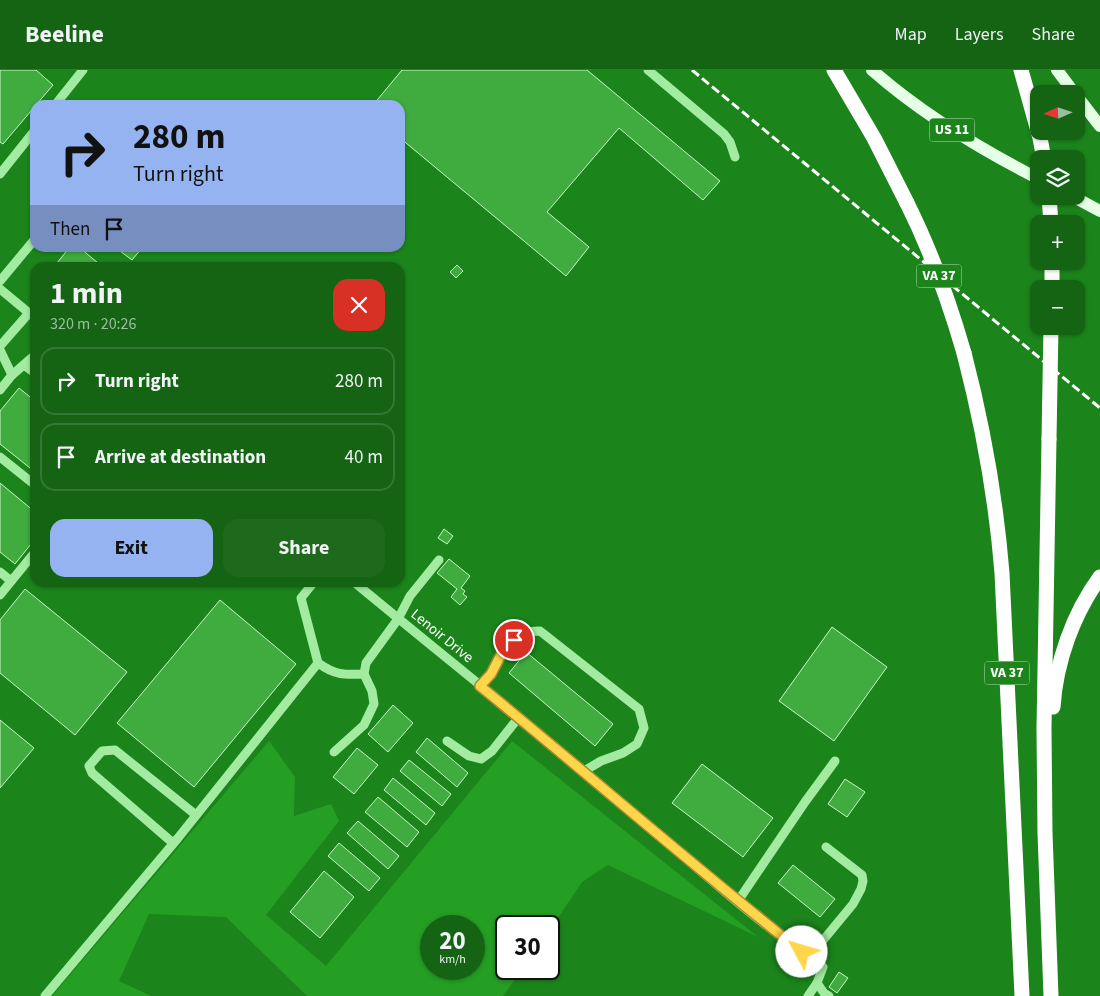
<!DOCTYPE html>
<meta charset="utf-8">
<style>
:root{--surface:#146414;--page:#1d6a1d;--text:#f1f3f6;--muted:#9dbda0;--line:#337834;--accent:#95b2f1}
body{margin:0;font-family:"Source Sans 3",sans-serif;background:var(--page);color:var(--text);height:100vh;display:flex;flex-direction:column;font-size:19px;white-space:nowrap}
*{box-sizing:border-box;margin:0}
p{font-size:16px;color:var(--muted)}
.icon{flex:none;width:28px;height:28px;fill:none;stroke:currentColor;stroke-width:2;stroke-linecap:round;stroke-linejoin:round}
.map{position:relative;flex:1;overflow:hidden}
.side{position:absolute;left:30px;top:192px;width:375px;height:325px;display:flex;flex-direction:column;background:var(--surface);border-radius:15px;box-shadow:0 1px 4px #0004}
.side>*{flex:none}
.top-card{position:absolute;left:30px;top:30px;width:375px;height:152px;border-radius:15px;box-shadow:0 1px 4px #0004;background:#95b2f1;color:#111;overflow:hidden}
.needle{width:32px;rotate:267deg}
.fabs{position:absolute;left:1030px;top:15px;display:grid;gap:10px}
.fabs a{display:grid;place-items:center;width:55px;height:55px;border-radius:10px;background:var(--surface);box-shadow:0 1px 4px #0004;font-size:25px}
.speed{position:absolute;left:420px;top:845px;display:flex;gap:10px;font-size:25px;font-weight:700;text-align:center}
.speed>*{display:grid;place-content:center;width:65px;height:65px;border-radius:50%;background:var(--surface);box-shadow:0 1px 4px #0004;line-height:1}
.speed small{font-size:12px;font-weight:400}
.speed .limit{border:2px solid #111;border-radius:8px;background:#fff;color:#111}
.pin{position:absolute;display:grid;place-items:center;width:42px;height:42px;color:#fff;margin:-21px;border:2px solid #fff;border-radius:50%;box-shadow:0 1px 5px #0007}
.me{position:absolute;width:55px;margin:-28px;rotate:309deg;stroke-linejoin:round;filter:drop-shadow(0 0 4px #0008)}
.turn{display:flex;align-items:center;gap:18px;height:105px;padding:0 20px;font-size:22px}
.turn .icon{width:65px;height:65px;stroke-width:2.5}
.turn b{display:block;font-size:35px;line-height:42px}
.then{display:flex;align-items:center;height:48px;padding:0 20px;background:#0003;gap:10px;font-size:19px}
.round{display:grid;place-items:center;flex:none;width:52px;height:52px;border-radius:15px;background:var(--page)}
.overview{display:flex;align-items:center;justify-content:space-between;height:85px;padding:0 20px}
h1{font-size:30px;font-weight:700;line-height:38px}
.cta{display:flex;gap:10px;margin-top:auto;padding:10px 20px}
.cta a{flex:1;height:58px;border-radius:15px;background:var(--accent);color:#111;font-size:20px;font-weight:700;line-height:58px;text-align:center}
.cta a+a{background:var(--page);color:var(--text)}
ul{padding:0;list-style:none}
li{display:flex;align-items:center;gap:15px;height:68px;margin:0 10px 8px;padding:0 10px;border:2px solid var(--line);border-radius:15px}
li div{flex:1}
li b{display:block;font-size:19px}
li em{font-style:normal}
header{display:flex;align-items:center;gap:30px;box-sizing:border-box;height:70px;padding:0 25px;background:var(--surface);border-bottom:1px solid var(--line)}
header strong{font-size:24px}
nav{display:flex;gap:28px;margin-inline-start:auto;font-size:18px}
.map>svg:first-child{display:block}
.green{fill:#259e24;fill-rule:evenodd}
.building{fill:#40ac3f;stroke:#c7f8c6}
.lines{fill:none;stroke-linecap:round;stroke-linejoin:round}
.minor{stroke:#a2eba1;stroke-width:9}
.major{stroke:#e6ffe7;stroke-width:12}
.highway{stroke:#fff;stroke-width:15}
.rail{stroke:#fff;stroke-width:3;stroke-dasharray:9 4;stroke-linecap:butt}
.highway-bridge{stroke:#fff;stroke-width:15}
.route-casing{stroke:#a68a30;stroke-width:12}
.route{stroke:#ffd54a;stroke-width:9}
.labels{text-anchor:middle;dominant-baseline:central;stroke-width:5;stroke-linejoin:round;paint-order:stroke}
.shield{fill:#1b851b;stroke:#bbdabb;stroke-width:1}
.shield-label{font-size:14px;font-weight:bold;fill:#fff}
.street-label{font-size:15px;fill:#fff;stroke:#1b851b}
</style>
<header>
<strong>Beeline</strong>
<nav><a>Map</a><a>Layers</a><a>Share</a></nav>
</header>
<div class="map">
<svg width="1100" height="926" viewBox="0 0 1100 926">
<rect width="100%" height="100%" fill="#1b851b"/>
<!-- green -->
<path class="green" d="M269 671 295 707 294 746 331 734 339 751 266 845 326 896 512 671 758 867 608 795 582 812 549 861V856H506V899H522L503 926H307L226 847 149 844 119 911 151 926H52ZM474 856V899H431V856Z"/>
<!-- building -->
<g class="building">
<polygon points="0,0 36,0 53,15 3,74 0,72"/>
<polygon points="402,0 587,0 720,111 703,130 619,58 547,142 589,177 566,206 400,68 400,35 373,35"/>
<polygon points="69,178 80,178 104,198 53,198"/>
<polygon points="116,178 142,178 132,190"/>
<polygon points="457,195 463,201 456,208 450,202"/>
<polygon points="19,318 35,331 35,402 0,374 0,341"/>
<polygon points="0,413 35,442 35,469 15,494 0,482"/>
<polygon points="444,459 453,466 447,474 438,468"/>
<polygon points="449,489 470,506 461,518 465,521 463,524 467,527 460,535 451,527 457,519 437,503"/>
<polygon points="25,519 127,602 75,665 0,603 0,550"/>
<polygon points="220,530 296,594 194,717 117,653"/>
<polygon points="832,557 887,597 834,671 779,631"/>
<polygon points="526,582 613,654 595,676 509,603"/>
<polygon points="393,635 413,653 388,682 368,664"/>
<polygon points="0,650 34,678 0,718"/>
<polygon points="427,668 468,703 457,717 416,682"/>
<polygon points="357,678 378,695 354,724 333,707"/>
<polygon points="409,690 451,724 442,736 400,701"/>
<polygon points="702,694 773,748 743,787 672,733"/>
<polygon points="393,708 435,743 426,755 384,720"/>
<polygon points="845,709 865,722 847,747 828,734"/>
<polygon points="378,727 419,762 407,777 365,742"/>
<polygon points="358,751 399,786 388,799 347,763"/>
<polygon points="339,773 380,808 369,821 328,786"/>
<polygon points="793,795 835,829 820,847 778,813"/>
<polygon points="324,801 354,827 320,868 290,842"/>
<polygon points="839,902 848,908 837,923 829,917"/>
</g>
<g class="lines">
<!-- minor -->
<g class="minor">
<polyline points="648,0 724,64 730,72 735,87"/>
<polyline points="55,35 83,0"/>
<polyline points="0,104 35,60"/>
<polyline points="0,211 35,169"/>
<polyline points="0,219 35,248"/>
<polyline points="0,276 29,243"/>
<polyline points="0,280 12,305"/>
<polyline points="24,295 35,303"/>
<polyline points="0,320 12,305 35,285"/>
<polyline points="0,387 35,415"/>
<polyline points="0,502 11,511"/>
<path d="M354 512C441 584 529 654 615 727 683 785 749 847 823 897L817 913 808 926"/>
<polyline points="0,525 35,482"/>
<path d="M318 593C335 605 343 605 364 604"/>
<polyline points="480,616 491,605 505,577 522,562 540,561 639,639 644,658 637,674 623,683 601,691 584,701"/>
<polyline points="447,671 469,686 481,689 492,681 519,647"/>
<polyline points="334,682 364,655 374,634 372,621 364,604 366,593 398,549 410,526 439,490"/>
<polyline points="173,773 92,703 89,696 102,681 115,680 196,745"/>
<polyline points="738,831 805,732 835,691"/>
<polyline points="802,882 820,874 853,834 861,819 863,811 862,805 826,777"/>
<polyline points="817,913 824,923 829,926"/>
<polyline points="45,926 178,768 318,593 301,528 314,512"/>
</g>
<!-- major -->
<g class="major">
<path d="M872 0C922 44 980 79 1039 109"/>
<polyline points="1057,0 1075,24"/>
<polyline points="1076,25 1100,56"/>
<polyline points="1072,126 1100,141"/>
</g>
<!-- highway -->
<g class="highway">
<polyline points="834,0 874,68 907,133"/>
<polyline points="1021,0 1040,68 1044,89"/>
<polyline points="1049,126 1051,154"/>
<polyline points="1052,219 1052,191"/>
<path d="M964 283C983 356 996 428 1002 503L1022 926"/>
<polyline points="1049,369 1044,658 1045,763 1051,926"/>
<path d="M1053 637C1056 592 1073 544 1100 507"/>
</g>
<!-- rail -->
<polyline class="rail" points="692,0 1100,338"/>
<!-- highway-bridge -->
<g class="highway-bridge">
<path d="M907 133C931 181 949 231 964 283"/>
<polyline points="1049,369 1051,256"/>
</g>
</g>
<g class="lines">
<!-- route casing -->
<g class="route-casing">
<path id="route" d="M514 570 505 577 491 604 480 616C588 704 693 796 802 882"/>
</g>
<!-- route -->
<use href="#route" class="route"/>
</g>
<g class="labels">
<!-- shield labels -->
<g class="shield">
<rect x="929.5" y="48.5" width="45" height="23" rx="4"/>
<rect x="916.5" y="194.5" width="45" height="23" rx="4"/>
<rect x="984.5" y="591.5" width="45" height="23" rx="4"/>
</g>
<g class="shield-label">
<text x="952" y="60">US 11</text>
<text x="939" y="206">VA 37</text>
<text x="1007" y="603">VA 37</text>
</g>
<!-- street labels -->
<g class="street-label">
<text transform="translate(442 566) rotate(39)">Lenoir Drive</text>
</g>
</g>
</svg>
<div class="fabs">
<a><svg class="needle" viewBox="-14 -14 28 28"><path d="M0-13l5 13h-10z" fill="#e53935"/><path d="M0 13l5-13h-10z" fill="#9dbda0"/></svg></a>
<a><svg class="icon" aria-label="layers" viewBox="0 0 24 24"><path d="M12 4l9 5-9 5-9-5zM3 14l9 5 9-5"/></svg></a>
<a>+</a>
<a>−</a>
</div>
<div class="speed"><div>20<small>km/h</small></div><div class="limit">30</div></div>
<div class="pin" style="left:514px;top:570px;background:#d93025"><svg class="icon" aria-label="arrive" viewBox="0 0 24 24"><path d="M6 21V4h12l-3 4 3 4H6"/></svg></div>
<svg class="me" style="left:802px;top:882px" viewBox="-20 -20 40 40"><circle r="19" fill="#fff"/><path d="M0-13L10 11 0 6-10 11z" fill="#ffd54a"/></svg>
<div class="top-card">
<div class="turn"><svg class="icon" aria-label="right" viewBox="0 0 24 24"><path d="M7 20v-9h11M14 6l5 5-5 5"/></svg><div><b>280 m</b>Turn right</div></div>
<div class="then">Then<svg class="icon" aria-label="arrive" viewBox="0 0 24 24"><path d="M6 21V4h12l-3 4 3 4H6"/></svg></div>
</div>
<section class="side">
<div class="overview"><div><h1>1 min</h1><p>320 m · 20:26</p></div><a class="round" style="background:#d93025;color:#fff"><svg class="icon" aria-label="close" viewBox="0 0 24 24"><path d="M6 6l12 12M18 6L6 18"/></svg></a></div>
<ul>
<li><svg class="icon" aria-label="right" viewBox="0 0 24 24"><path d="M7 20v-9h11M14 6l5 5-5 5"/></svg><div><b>Turn right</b></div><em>280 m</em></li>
<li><svg class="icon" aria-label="arrive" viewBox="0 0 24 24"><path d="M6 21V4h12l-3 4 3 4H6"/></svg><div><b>Arrive at destination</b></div><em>40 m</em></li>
</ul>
<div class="cta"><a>Exit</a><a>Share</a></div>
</section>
</div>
